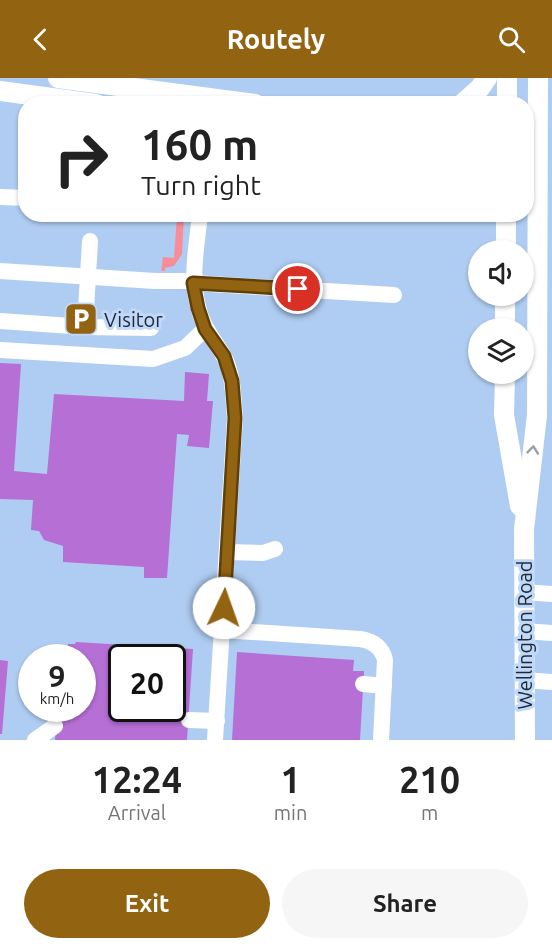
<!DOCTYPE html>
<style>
:root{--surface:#fff;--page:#f6f6f6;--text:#222;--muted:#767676;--accent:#926311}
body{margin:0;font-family:Ubuntu,sans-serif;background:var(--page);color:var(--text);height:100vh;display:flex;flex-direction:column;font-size:22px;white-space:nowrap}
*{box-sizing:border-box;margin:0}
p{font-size:20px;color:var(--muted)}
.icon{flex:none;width:33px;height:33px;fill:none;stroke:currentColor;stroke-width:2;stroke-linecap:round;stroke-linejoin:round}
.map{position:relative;height:662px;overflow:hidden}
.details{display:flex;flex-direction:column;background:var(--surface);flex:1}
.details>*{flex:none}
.guide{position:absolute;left:18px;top:18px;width:516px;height:126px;border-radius:24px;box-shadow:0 2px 4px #0004;background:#fff;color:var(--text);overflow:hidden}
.controls{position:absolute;left:468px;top:162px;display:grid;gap:12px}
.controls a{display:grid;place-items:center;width:66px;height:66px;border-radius:50%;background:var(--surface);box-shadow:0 2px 4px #0004;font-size:30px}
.speed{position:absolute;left:18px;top:566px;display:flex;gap:12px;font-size:30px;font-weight:700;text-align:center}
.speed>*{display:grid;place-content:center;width:78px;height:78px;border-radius:50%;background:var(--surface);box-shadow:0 2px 4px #0004;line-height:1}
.speed small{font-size:15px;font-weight:400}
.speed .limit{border:3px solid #111;border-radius:9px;background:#fff;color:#111}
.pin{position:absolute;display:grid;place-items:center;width:51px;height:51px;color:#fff;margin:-26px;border:3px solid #fff;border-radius:50%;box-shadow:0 2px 6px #0007}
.me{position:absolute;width:66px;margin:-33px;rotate:3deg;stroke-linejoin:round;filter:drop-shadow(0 0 4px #0008)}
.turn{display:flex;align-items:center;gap:21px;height:126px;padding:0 24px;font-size:27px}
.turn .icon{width:78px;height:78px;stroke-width:2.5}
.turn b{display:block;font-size:42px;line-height:51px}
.eta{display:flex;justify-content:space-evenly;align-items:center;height:102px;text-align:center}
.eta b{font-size:36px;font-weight:700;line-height:42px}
.cta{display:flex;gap:12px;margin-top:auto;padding:12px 24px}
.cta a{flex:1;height:69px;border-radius:36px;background:var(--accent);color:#fff;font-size:24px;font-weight:700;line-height:69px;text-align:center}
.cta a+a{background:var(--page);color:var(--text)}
header{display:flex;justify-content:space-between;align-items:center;height:78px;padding:0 24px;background:var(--accent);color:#fff;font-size:27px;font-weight:700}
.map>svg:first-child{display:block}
.green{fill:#f78d98}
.building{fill:#b56fd5;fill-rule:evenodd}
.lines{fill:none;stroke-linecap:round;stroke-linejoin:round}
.minor{stroke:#fff;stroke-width:16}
.major{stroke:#fff;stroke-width:20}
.oneway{stroke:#9a9fa5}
.route-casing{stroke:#5f400b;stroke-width:15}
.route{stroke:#926311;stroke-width:10}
.labels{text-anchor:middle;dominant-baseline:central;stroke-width:6;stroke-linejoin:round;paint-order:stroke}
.poi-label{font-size:20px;fill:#1e2937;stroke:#c1d9f8;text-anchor:start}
.street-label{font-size:20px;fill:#1e2937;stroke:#c1d9f8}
</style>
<header><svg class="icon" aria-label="back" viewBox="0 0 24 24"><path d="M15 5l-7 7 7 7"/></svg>Routely<svg class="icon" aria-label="search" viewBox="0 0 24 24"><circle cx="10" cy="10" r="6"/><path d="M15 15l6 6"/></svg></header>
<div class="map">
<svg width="552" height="662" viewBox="0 0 552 662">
<rect width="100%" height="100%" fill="#afcdf2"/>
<!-- green -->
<polygon class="green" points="177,137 184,137 182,176 174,188 165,190 165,193 161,193 163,179 174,180"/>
<!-- building -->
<g class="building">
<polygon points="0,285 21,286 14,393 47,396 54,316 184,323 185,294 209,296 207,323 213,323 209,370 187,368 189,357 177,356 167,500 144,500 144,489 63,484 63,468 44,462 39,453 31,452 33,422 0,421"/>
<path d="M76 564 193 571 187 662H55L57 630H82V579H68V566H75ZM122 579H172V630H122Z"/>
<polygon points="237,574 354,582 353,593 364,593 360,662 232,662"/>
<polygon points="0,582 8,583 2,656 0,656"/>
</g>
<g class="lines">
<!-- minor -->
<g class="minor">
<polyline points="0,119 26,120"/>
<path d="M200 136C197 167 190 198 198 228 202 249 213 259 223 277 234 296 233 319 235 340L215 662"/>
<polyline points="0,193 155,203 193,203"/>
<polyline points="193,205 394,217"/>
<polyline points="0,243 85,249 151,250"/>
<polyline points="85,249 90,163"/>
<polyline points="0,272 153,281 185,270 205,251"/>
<polyline points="227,474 263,475 275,471"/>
<polyline points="524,514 552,516"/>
<path d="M222 552 360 561C373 563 382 569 385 582L381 662"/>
<polyline points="523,553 552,555"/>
<polyline points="524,602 552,604"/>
<polyline points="363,606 384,608"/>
<polyline points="189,642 217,643"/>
<polyline points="35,662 55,648"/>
</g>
<!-- major -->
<g class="major">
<polyline points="58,0 255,26"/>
<polyline points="0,13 96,26"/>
<polyline points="462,26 480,10 487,0"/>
<polyline points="507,26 507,0"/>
<polyline points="506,172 506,136"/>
<polyline points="505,250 505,218"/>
<polyline points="505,296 504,337 520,428"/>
<polyline points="525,662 524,451 537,337 538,0"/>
</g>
</g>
<!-- one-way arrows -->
<defs><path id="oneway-chevron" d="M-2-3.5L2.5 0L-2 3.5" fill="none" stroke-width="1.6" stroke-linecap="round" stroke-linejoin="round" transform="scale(1.5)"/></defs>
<use class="oneway" href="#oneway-chevron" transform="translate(533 372) rotate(-84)"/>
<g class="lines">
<!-- route casing -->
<g class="route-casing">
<polyline id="route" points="224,530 235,340 232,303 224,278 205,251 198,230 193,205 298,211"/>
</g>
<!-- route -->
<use href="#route" class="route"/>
</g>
<!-- icons -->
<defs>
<g id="parking-square" transform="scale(1.725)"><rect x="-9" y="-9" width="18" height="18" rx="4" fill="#926311" stroke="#c1d9f8"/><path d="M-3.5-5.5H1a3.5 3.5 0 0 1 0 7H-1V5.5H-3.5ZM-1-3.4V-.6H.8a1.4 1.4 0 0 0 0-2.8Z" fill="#fff"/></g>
</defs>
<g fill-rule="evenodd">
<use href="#parking-square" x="81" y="241"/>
</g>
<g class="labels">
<!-- poi labels -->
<g class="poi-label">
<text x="104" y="241">Visitor</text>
</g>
<!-- street labels -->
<g class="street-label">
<text transform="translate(524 557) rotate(-90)">Wellington Road</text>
</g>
</g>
</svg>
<div class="controls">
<a><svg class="icon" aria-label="sound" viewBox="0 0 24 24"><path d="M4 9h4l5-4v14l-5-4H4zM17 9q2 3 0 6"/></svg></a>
<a><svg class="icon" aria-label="layers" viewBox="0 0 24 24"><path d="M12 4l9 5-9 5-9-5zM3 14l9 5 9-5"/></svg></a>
</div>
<div class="speed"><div>9<small>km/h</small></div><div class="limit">20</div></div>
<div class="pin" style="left:298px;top:211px;background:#d93025"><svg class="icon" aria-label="arrive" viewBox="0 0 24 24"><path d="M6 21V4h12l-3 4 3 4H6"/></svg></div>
<svg class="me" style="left:224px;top:530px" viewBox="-20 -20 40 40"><circle r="19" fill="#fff"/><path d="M0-13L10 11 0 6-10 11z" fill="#926311"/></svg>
<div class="guide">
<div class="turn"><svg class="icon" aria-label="right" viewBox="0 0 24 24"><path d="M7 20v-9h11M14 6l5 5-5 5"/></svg><div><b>160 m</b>Turn right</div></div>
</div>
</div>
<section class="details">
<div class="eta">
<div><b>12:24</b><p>Arrival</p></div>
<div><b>1</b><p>min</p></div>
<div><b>210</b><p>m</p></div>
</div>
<div class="cta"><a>Exit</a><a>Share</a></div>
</section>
